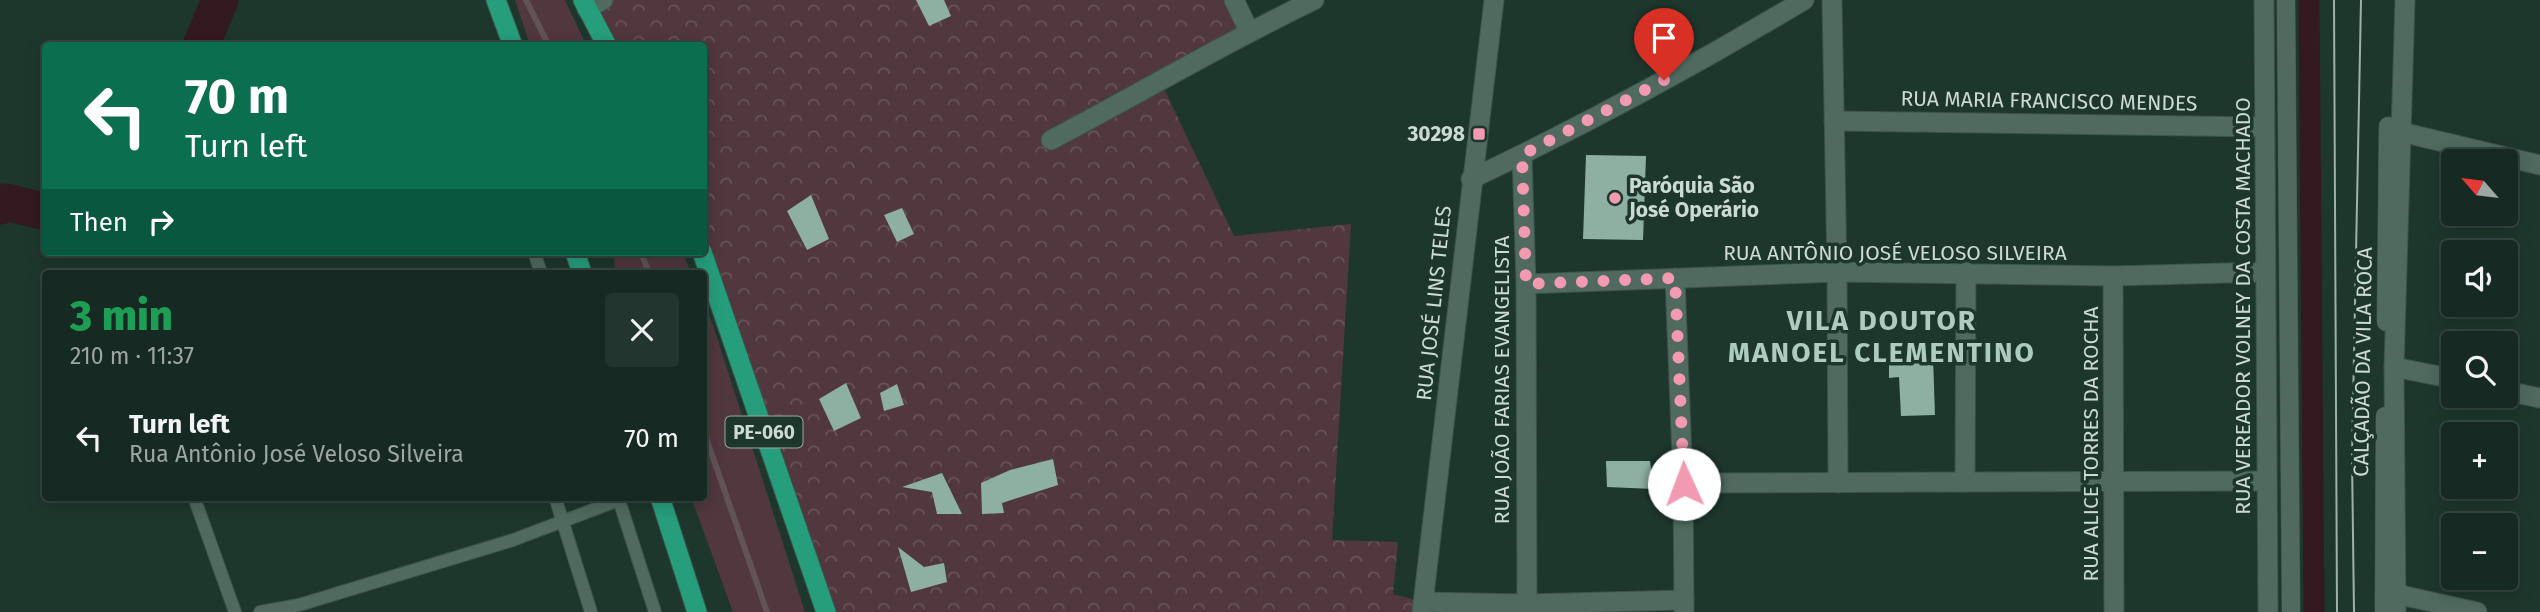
<!DOCTYPE html>
<meta charset="utf-8">
<style>
:root{--surface:#162922;--page:#23352f;--text:#f1f3f6;--muted:#9ea6a5;--line:#354540}
body{margin:0;font-family:"Fira Sans",sans-serif;background:var(--page);color:var(--text);height:100vh;display:flex;flex-direction:column;font-size:26px;white-space:nowrap}
*{box-sizing:border-box;margin:0}
p{font-size:23px;color:var(--muted)}
.icon{flex:none;width:38px;height:38px;fill:none;stroke:currentColor;stroke-width:2;stroke-linecap:round;stroke-linejoin:round}
.map{position:relative;flex:1;overflow:hidden}
.drawer{position:absolute;left:42px;top:270px;width:665px;height:231px;display:flex;flex-direction:column;background:var(--surface);border-radius:7px;box-shadow:0 4px 18px #0003,0 0 0 2px var(--line)}
.drawer>*{flex:none}
.top-card{position:absolute;left:42px;top:42px;width:665px;height:214px;border-radius:7px;box-shadow:0 4px 18px #0003,0 0 0 2px var(--line);background:#0b6e4f;color:#fff;overflow:hidden}
.needle{width:46px;rotate:298deg}
.fabs{position:absolute;left:2441px;top:149px;display:grid;gap:14px}
.fabs a{display:grid;place-items:center;width:77px;height:77px;border-radius:7px;background:var(--surface);box-shadow:0 4px 18px #0003,0 0 0 2px var(--line);font-size:35px}
.pin{position:absolute;display:grid;place-items:center;width:60px;height:60px;color:#fff;margin:-72px -30px;border-radius:50% 50% 50% 0;rotate:-45deg;box-shadow:0 0 7px #0007}
.pin .icon{rotate:45deg}
.me{position:absolute;width:77px;margin:-38px;rotate:358deg;stroke-linejoin:round;filter:drop-shadow(0 0 5px #0008)}
.turn{display:flex;align-items:center;gap:24px;height:147px;padding:0 28px;font-size:32px}
.turn .icon{width:91px;height:91px;stroke-width:2.5}
.turn b{display:block;font-size:49px;line-height:60px}
.then{display:flex;align-items:center;height:66px;padding:0 28px;background:#0003;gap:14px;font-size:26px}
.round{display:grid;place-items:center;flex:none;width:74px;height:74px;border-radius:7px;background:var(--page)}
.headline{display:flex;align-items:center;justify-content:space-between;height:119px;padding:0 28px}
h1{font-size:42px;font-weight:800;line-height:52px;color:#1e9e55}
ul{padding:0;list-style:none}
li{display:flex;align-items:center;gap:21px;height:98px;padding:0 28px}
li div{flex:1}
li b{display:block;font-size:26px}
li em{font-style:normal}
.map>svg:first-child{display:block}
.grass{fill:#51373e}
.forest{fill:url(#forest-crowns)}
.lines{fill:none;stroke-linecap:round;stroke-linejoin:round}
.stream{stroke:#615356;stroke-width:6}
.canal{stroke:#331920;stroke-width:21}
.river{stroke:#331920;stroke-width:37}
.building{fill:#8db0a2}
.service-casing{stroke:#3c534b;stroke-width:14}
.pedestrian-casing{stroke:#3c534b;stroke-width:19}
.minor-casing{stroke:#3c534b;stroke-width:21}
.tertiary-casing{stroke:#3c534b;stroke-width:21}
.trunk-casing{stroke:#3c534b;stroke-width:21}
.service{stroke:#506a5f;stroke-width:12}
.pedestrian{stroke:#506a5f;stroke-width:18}
.minor{stroke:#506a5f;stroke-width:19}
.tertiary{stroke:#506a5f;stroke-width:19}
.trunk{stroke:#269e7c;stroke-width:19}
.tram{stroke:#9eb0a8;stroke-width:2}
.route{stroke:#f19ab2;stroke-width:12;stroke-dasharray:0 21.6}
.poi-dot{fill:#f19ab2;stroke:#1e372d;stroke-width:2.5}
.labels{text-anchor:middle;dominant-baseline:central;stroke-width:7;stroke-linejoin:round;paint-order:stroke}
.shield{fill:#1e372d;stroke:#97a9a1;stroke-width:2}
.shield-label{font-size:19px;font-weight:bold;fill:#cbdad3}
.street-label{font-size:21px;fill:#cbdad3;stroke:#1e372d}
.poi-label{font-size:21px;font-weight:bold;fill:#cbdad3;stroke:#1e372d;text-anchor:end}
.district-label{font-size:28px;font-weight:bold;letter-spacing:2px;fill:#aecbbf;stroke:#1e372d}
</style>
<div class="map">
<svg width="2540" height="612" viewBox="0 0 2540 612">
<defs>
<pattern id="forest-crowns" width="20" height="18" patternUnits="userSpaceOnUse" patternTransform="scale(1.75)"><rect width="20" height="18" fill="#51373e"/><path d="M2 6a3 3 0 1 1 6 0M12 15a3 3 0 1 1 6 0" fill="none" stroke="#695359"/></pattern>
</defs>
<rect width="100%" height="100%" fill="#1e372d"/>
<!-- grass -->
<g class="grass">
<polygon points="515,0 565,0 586,45 530,45"/>
<polygon points="614,252 682,252 691,273 615,273"/>
<polygon points="704,303 713,325 805,612 733,612 691,497 704,497"/>
</g>
<!-- forest -->
<polygon class="forest" points="603,0 1233,0 1247,29 1161,82 1234,236 1351,224 1332,540 1398,542 1393,594 1423,602 1422,612 826,612 704,252 704,46 605,45 587,9"/>
<g class="lines">
<!-- stream -->
<g class="stream">
<polyline points="526,0 549,46"/>
<polyline points="641,252 649,273"/>
<polyline points="704,432 767,612"/>
</g>
<!-- canal -->
<polyline class="canal" points="2309,0 2314,612"/>
<!-- river -->
<g class="river">
<polyline points="201,46 220,0"/>
<polyline points="0,206 6,202 46,212"/>
</g>
</g>
<!-- building -->
<g class="building">
<polygon points="916,0 944,0 951,16 929,26"/>
<polygon points="1586,155 1646,156 1643,240 1583,239"/>
<polygon points="811,195 829,239 807,250 787,211"/>
<polygon points="902,208 914,234 897,242 884,215"/>
<polygon points="1933,357 1935,415 1901,416 1899,377 1889,378 1889,358"/>
<polygon points="846,383 861,418 834,431 819,399"/>
<polygon points="897,384 904,405 884,411 880,393"/>
<polygon points="1053,459 1058,485 1002,503 1004,513 982,514 981,483 1010,470"/>
<polygon points="1606,461 1650,461 1654,489 1607,487"/>
<polygon points="942,473 962,514 937,514 932,492 902,487"/>
<polygon points="898,547 924,567 944,563 947,582 911,592"/>
</g>
<g class="lines">
<!-- service casing -->
<g class="service-casing">
<g id="service">
<polyline points="534,252 541,273"/>
<polyline points="194,497 235,612"/>
<polyline points="555,497 591,612"/>
<polyline points="618,497 655,612"/>
<polyline points="260,612 299,605 513,540 619,500"/>
</g>
</g>
<!-- pedestrian casing -->
<g class="pedestrian-casing">
<g id="pedestrian">
<polyline points="2286,0 2291,612"/>
<polyline points="2386,322 2388,126 2401,132"/>
<polyline points="2384,612 2385,416"/>
</g>
</g>
<!-- minor casing -->
<g class="minor-casing">
<g id="minor">
<polyline points="1234,0 1249,31"/>
<polyline points="1832,0 1837,272 1838,483"/>
<polyline points="2264,0 2268,612"/>
<polyline points="587,9 603,0"/>
<polyline points="1834,121 2264,127"/>
<polyline points="2401,132 2540,165"/>
<path d="M1051 140C1139 94 1224 43 1314 0"/>
<polyline points="1522,155 1526,284 1527,612"/>
<path d="M1471 179C1585 125 1696 65 1804 0"/>
<polyline points="2113,276 2114,612"/>
<polyline points="1675,278 1683,483 1684,612"/>
<polyline points="1526,284 1837,272 2113,276 2265,272"/>
<polyline points="2394,367 2454,379"/>
<polyline points="2506,391 2540,398"/>
<polyline points="1965,482 1966,272"/>
<polyline points="1683,483 2266,481"/>
<polyline points="2396,594 2477,612"/>
<polyline points="1423,602 1526,604 1684,600"/>
<polyline points="2396,612 2394,367 2405,0"/>
</g>
</g>
<!-- tertiary casing -->
<g class="tertiary-casing">
<polyline id="tertiary" points="1422,612 1494,0"/>
</g>
<!-- trunk casing -->
<g class="trunk-casing">
<g id="trunk">
<polyline points="496,0 513,46"/>
<polyline points="583,0 607,46"/>
<polyline points="575,252 582,273"/>
<polyline points="702,252 826,612"/>
<polyline points="660,497 697,612"/>
</g>
</g>
<!-- service -->
<use href="#service" class="service"/>
<!-- pedestrian -->
<use href="#pedestrian" class="pedestrian"/>
<!-- minor -->
<use href="#minor" class="minor"/>
<!-- tertiary -->
<use href="#tertiary" class="tertiary"/>
<!-- trunk -->
<use href="#trunk" class="trunk"/>
<!-- tram -->
<g class="tram">
<polyline points="2334,0 2337,612"/>
<polyline points="2354,612 2352,457 2361,0"/>
</g>
</g>
<g class="lines">
<!-- route -->
<polyline class="route" points="1664,80 1522,155 1526,284 1675,278 1684,484"/>
</g>
<!-- markers -->
<g class="poi-dot">
<rect x="1472" y="127" width="14" height="14" rx="3.5"/>
<circle cx="1615" cy="198" r="7"/>
</g>
<g class="labels">
<!-- shield labels -->
<rect class="shield" x="725.5" y="416.5" width="77" height="31" rx="5"/>
<g class="shield-label">
<text x="764" y="432">PE-060</text>
</g>
<!-- street labels -->
<g class="street-label">
<text transform="translate(2049 101) rotate(1)">RUA MARIA FRANCISCO MENDES</text>
<text x="1895" y="253">RUA ANTÔNIO JOSÉ VELOSO SILVEIRA</text>
<text transform="translate(1434 303) rotate(-84)">RUA JOSÉ LINS TELES</text>
<text transform="translate(2243 306) rotate(-90)">RUA VEREADOR VOLNEY DA COSTA MACHADO</text>
<text transform="translate(2363 362) rotate(-89)">CALÇADÃO DA VILA ROCA</text>
<text transform="translate(1502 380) rotate(-90)">RUA JOÃO FARIAS EVANGELISTA</text>
<text transform="translate(2091 444) rotate(-90)">RUA ALICE TORRES DA ROCHA</text>
</g>
<!-- poi labels -->
<g class="poi-label">
<text x="1465" y="134">30298</text>
<text x="1629" y="186" text-anchor="start">Paróquia São<tspan x="1629" dy="24">José Operário</tspan></text>
</g>
<!-- district labels -->
<g class="district-label">
<text x="1882" y="320">VILA DOUTOR<tspan x="1882" dy="32">MANOEL CLEMENTINO</tspan></text>
</g>
</g>
</svg>
<div class="fabs">
<a><svg class="needle" viewBox="-14 -14 28 28"><path d="M0-13l5 13h-10z" fill="#e53935"/><path d="M0 13l5-13h-10z" fill="#9ea6a5"/></svg></a>
<a><svg class="icon" aria-label="sound" viewBox="0 0 24 24"><path d="M4 9h4l5-4v14l-5-4H4zM17 9q2 3 0 6"/></svg></a>
<a><svg class="icon" aria-label="search" viewBox="0 0 24 24"><circle cx="10" cy="10" r="6"/><path d="M15 15l6 6"/></svg></a>
<a>+</a>
<a>−</a>
</div>
<div class="pin" style="left:1664px;top:80px;background:#d93025"><svg class="icon" aria-label="arrive" viewBox="0 0 24 24"><path d="M6 21V4h12l-3 4 3 4H6"/></svg></div>
<svg class="me" style="left:1684px;top:484px" viewBox="-20 -20 40 40"><circle r="19" fill="#fff"/><path d="M0-13L10 11 0 6-10 11z" fill="#f19ab2"/></svg>
<div class="top-card">
<div class="turn"><svg class="icon" aria-label="left" viewBox="0 0 24 24"><path d="M17 20v-9H6M10 6l-5 5 5 5"/></svg><div><b>70 m</b>Turn left</div></div>
<div class="then">Then<svg class="icon" aria-label="right" viewBox="0 0 24 24"><path d="M7 20v-9h11M14 6l5 5-5 5"/></svg></div>
</div>
<section class="drawer">
<div class="headline"><div><h1>3 min</h1><p>210 m · 11:37</p></div><a class="round"><svg class="icon" aria-label="close" viewBox="0 0 24 24"><path d="M6 6l12 12M18 6L6 18"/></svg></a></div>
<ul>
<li><svg class="icon" aria-label="left" viewBox="0 0 24 24"><path d="M17 20v-9H6M10 6l-5 5 5 5"/></svg><div><b>Turn left</b><p>Rua Antônio José Veloso Silveira</p></div><em>70 m</em></li>
</ul>
</section>
</div>
